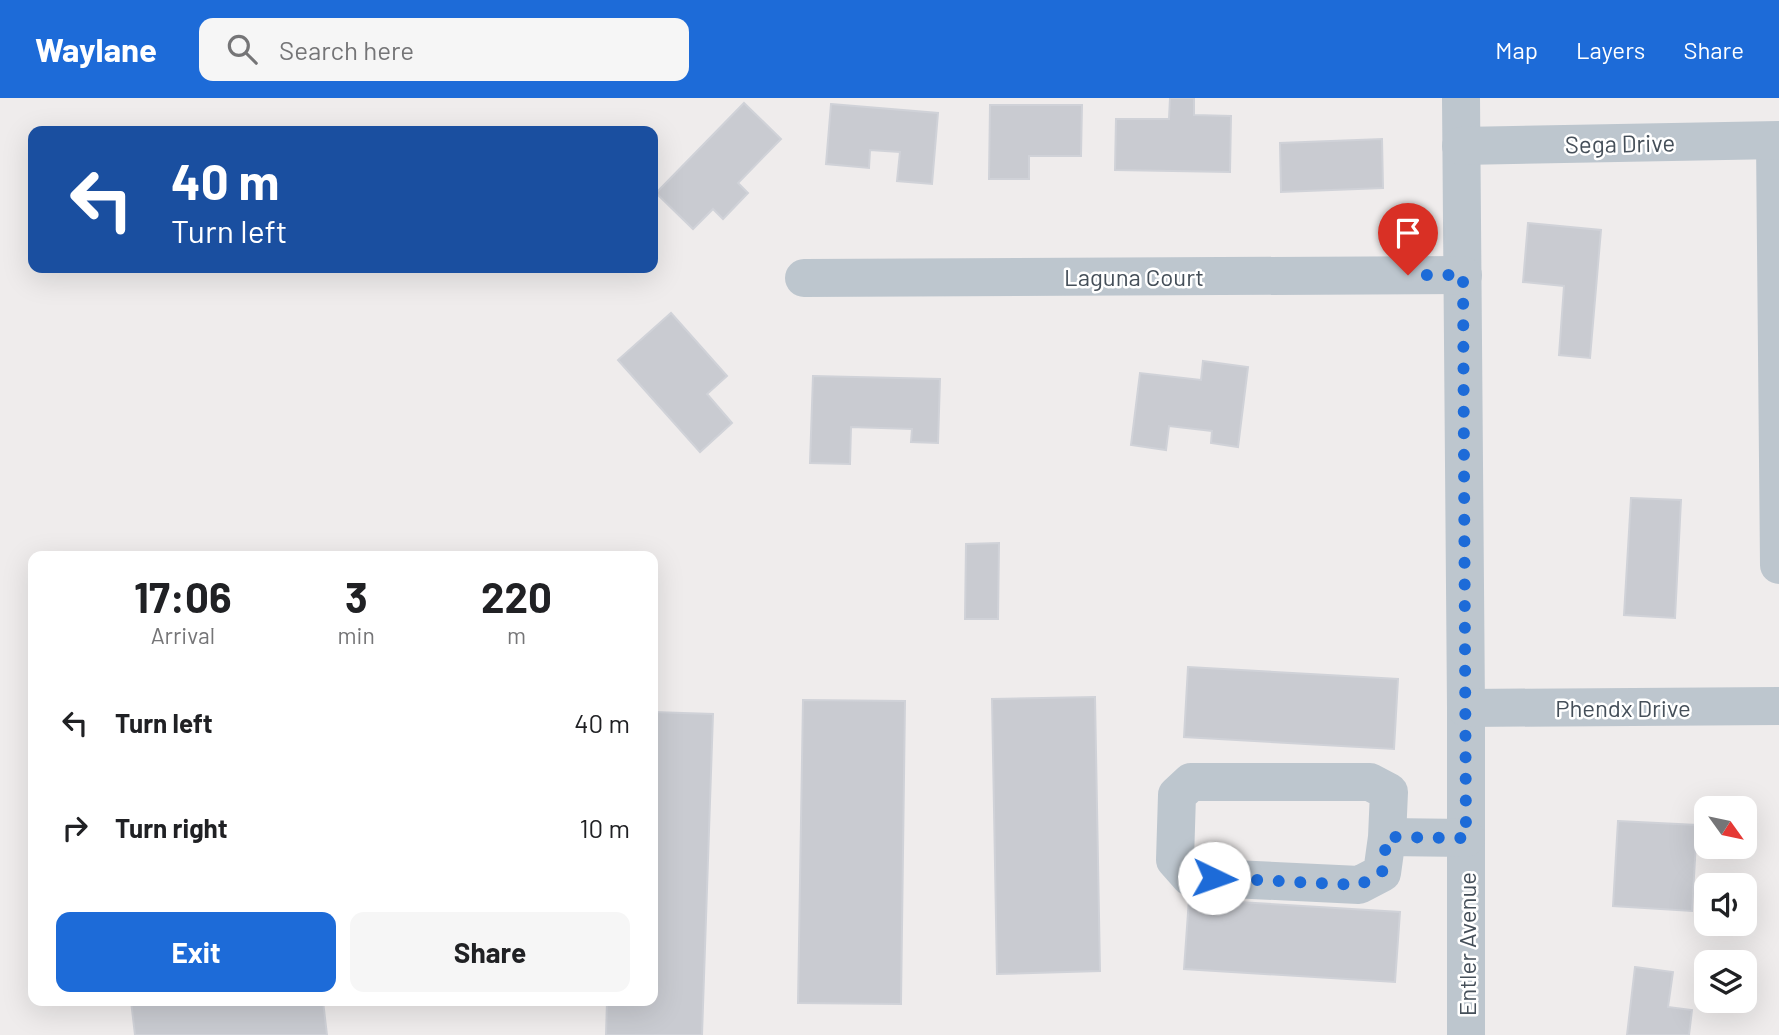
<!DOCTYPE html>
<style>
:root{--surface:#fff;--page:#f6f6f6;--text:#202124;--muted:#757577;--accent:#1d6bd8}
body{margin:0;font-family:Barlow,sans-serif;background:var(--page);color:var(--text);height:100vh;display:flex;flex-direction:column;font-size:26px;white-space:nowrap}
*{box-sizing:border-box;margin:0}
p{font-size:23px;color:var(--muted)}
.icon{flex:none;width:38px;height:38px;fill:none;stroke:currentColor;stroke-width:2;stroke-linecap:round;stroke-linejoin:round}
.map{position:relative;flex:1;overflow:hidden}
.sheet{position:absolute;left:28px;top:453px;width:630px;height:455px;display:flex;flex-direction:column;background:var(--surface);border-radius:14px;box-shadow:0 7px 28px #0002}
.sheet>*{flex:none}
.top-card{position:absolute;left:28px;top:28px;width:630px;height:147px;border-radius:14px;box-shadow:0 7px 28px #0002;background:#1a4fa0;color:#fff;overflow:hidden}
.needle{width:46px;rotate:123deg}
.tools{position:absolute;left:1694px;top:698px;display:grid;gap:14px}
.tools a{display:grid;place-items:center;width:63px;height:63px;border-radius:14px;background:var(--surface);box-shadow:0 7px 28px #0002;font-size:35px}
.pin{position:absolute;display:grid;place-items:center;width:60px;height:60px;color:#fff;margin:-72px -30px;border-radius:50% 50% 50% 0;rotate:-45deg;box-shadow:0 0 7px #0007}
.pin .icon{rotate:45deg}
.me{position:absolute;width:77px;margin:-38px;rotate:93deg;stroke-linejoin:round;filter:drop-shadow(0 0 5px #0008)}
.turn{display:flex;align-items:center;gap:24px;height:147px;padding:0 28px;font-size:32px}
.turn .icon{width:91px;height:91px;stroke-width:2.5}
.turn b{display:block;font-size:49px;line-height:60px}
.eta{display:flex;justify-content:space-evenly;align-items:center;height:119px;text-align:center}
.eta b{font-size:42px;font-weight:700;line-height:49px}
.button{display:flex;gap:14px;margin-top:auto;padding:14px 28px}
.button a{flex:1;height:80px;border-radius:14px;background:var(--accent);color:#fff;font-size:28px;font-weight:700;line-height:80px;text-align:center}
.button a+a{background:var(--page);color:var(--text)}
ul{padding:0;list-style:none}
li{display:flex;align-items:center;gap:21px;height:105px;padding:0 28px}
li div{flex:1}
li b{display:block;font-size:26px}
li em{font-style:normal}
header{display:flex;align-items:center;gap:42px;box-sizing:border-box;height:98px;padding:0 35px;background:var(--accent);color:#fff}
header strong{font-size:33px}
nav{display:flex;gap:38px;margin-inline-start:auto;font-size:24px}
.search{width:490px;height:63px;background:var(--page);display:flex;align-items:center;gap:18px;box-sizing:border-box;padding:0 24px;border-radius:14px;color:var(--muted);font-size:26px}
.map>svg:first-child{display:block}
.building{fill:#c9cbd1;stroke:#d0d2d8;stroke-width:2}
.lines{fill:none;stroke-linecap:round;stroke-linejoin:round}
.minor{stroke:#bdc6ce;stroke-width:38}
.route{stroke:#1d6bd8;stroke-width:12;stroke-dasharray:0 21.6}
.labels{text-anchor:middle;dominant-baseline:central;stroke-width:5;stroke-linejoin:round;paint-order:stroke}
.street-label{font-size:24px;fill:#454f59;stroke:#fff}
</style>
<header>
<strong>Waylane</strong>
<div class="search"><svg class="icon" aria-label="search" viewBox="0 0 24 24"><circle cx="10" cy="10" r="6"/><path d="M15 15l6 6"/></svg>Search here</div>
<nav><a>Map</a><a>Layers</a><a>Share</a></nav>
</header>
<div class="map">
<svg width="1779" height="937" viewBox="0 0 1779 937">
<rect width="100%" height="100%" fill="#efecec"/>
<!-- building -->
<g class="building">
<polygon points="1170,0 1194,0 1194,17 1231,18 1230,74 1115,72 1116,21 1169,21"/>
<polygon points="744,5 781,41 738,85 748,95 723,121 713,111 693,131 656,95"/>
<polygon points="831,6 938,15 932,86 897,83 900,54 870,52 869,70 826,66"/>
<polygon points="990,7 1082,7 1081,58 1029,58 1029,81 989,81"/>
<polygon points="1382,41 1383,90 1281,94 1280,45"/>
<polygon points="1528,125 1601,132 1590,260 1559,257 1564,188 1523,184"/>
<polygon points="671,215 727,278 707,296 732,325 700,354 618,262"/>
<polygon points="1203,263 1248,269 1238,349 1211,345 1212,333 1169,328 1166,352 1131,347 1140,275 1201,282"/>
<polygon points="813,278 940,281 938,345 911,344 912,331 851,329 850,366 810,365"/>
<polygon points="1631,400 1681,402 1675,520 1624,517"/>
<polygon points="999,445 998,521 965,521 966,446"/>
<polygon points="1188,569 1398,581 1394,651 1184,639"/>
<polygon points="1095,599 1100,873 997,876 992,601"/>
<polygon points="803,602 905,603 901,906 798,905"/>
<polygon points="653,614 713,616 702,937 606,937 607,903 653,903"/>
<polygon points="1618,723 1697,727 1692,813 1613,808"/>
<polygon points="1189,801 1400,814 1395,884 1184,871"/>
<polygon points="1635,869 1673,874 1668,909 1692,912 1689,937 1627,937"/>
<polygon points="131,903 323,903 327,937 135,937"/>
</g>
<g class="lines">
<!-- minor -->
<g class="minor">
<polyline points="1461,0 1466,610 1466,937"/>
<polyline points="1775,43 1779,467"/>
<polyline points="1461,48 1779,42"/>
<polyline points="804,180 1463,177"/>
<polyline points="1466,610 1779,608"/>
<polyline points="1387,739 1382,775 1359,787 1190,779 1175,762 1177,697 1191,684 1370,684 1389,694 1387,739 1466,740"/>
</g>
</g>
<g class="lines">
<!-- route -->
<polyline class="route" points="1214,780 1359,787 1382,775 1387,739 1466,740 1463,177 1408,177"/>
</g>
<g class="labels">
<!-- street labels -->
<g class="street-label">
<text transform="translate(1620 45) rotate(-1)">Sega Drive</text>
<text x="1134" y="178">Laguna Court</text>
<text x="1623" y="609">Phendx Drive</text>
<text transform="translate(1466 846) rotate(-90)">Entler Avenue</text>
</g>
</g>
</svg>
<div class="tools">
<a><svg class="needle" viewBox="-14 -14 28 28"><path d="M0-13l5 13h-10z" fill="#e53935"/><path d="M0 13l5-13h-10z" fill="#757577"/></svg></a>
<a><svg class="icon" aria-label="sound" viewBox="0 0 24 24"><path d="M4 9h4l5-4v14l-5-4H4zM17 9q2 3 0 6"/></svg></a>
<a><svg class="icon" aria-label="layers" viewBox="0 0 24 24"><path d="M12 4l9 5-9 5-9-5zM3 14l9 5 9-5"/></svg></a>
</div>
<div class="pin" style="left:1408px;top:177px;background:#d93025"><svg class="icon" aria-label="arrive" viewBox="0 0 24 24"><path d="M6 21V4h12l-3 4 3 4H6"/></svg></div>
<svg class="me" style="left:1214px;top:780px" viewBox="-20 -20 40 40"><circle r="19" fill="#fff"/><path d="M0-13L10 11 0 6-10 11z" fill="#1d6bd8"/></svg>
<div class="top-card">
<div class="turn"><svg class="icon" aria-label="left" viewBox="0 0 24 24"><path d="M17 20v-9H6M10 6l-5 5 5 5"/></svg><div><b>40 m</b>Turn left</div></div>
</div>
<section class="sheet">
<div class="eta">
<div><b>17:06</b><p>Arrival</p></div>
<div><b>3</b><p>min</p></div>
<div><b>220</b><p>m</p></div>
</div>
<ul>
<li><svg class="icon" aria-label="left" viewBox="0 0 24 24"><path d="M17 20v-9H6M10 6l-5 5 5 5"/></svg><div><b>Turn left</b></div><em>40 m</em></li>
<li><svg class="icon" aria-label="right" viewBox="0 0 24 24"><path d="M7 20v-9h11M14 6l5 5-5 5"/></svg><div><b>Turn right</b></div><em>10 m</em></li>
</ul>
<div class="button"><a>Exit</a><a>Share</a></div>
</section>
</div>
